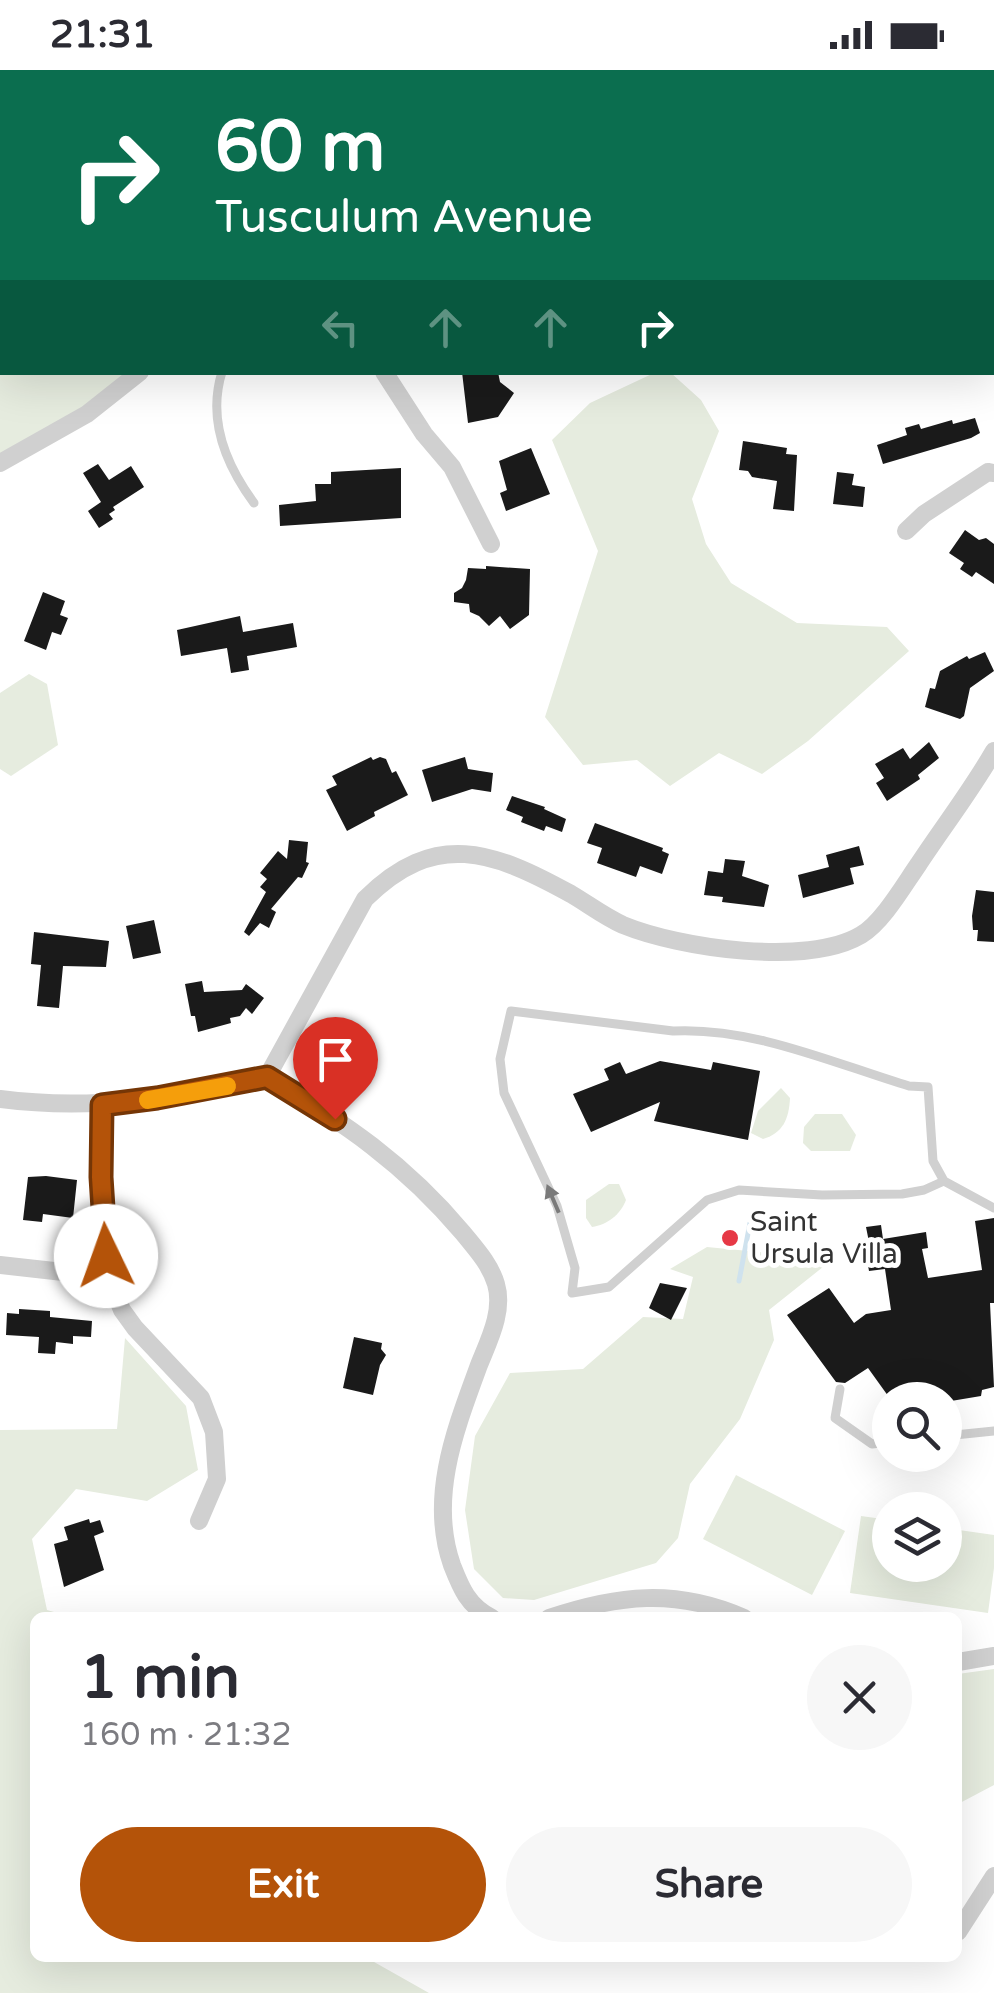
<!DOCTYPE html>
<meta charset="utf-8">
<style>
:root{--surface:#fff;--page:#f7f7f7;--text:#2b2b33;--muted:#7c7c81;--accent:#b45309}
body{margin:0;font-family:"Varela Round",sans-serif;background:var(--page);color:var(--text);height:100vh;display:flex;flex-direction:column;font-size:38px;white-space:nowrap}
*{box-sizing:border-box;margin:0}
p{font-size:32px;color:var(--muted)}
.icon{flex:none;width:55px;height:55px;fill:none;stroke:currentColor;stroke-width:2;stroke-linecap:round;stroke-linejoin:round}
.map{position:relative;flex:1;overflow:hidden}
.drawer{position:absolute;left:30px;top:1542px;width:932px;height:350px;display:flex;flex-direction:column;background:var(--surface);border-radius:15px;box-shadow:0 10px 40px #0002}
.drawer>*{flex:none}
.banner{position:absolute;left:0px;top:0px;width:995px;height:305px;box-shadow:0 10px 40px #0002;background:#0b6e4f;color:#fff;overflow:hidden}
.controls{position:absolute;left:872px;top:1312px;display:grid;gap:20px}
.controls a{display:grid;place-items:center;width:90px;height:90px;border-radius:50%;background:var(--surface);box-shadow:0 10px 40px #0002;font-size:50px}
.pin{position:absolute;display:grid;place-items:center;width:85px;height:85px;color:#fff;margin:-102px -42px;border-radius:50% 50% 50% 0;rotate:-45deg;box-shadow:0 0 10px #0007}
.pin .icon{rotate:45deg}
.me{position:absolute;width:110px;margin:-55px;rotate:357deg;stroke-linejoin:round;filter:drop-shadow(0 0 8px #0008)}
.turn{display:flex;align-items:center;gap:35px;height:210px;padding:0 50px;font-size:45px}
.turn .icon{width:130px;height:130px;stroke-width:2.5}
.turn b{display:block;font-size:70px;line-height:85px}
.lanes{display:flex;align-items:center;height:95px;padding:0 50px;background:#0003;justify-content:center;gap:50px;direction:ltr}
.lanes .off{opacity:.35}
.round{display:grid;place-items:center;flex:none;width:105px;height:105px;border-radius:52px;background:var(--page)}
.head{display:flex;align-items:center;justify-content:space-between;height:170px;padding:0 50px}
h1{font-size:60px;font-weight:700;line-height:75px}
.cta{display:flex;gap:20px;margin-top:auto;padding:20px 50px}
.cta a{flex:1;height:115px;border-radius:60px;background:var(--accent);color:#fff;font-size:40px;font-weight:700;line-height:115px;text-align:center}
.cta a+a{background:var(--page);color:var(--text)}
.status{display:flex;justify-content:space-between;align-items:center;height:70px;padding:0 50px;background:var(--surface);direction:ltr}
.status svg{height:28px;fill:currentColor}
.map>svg:first-child{display:block}
.green{fill:#e6ecdf}
.lines{fill:none;stroke-linecap:round;stroke-linejoin:round}
.stream{stroke:#cfe2ee;stroke-width:5}
.building{fill:#1a1a1a}
.service{stroke:#d0d0d0;stroke-width:9}
.minor{stroke:#d0d0d0;stroke-width:18}
.oneway{fill:#7a7a7a}
.route-casing{stroke:#753606;stroke-width:25}
.route{stroke:#b45309;stroke-width:18}
.slow{stroke:#f59e0b;stroke-width:18}
.poi-dot{fill:#e63946;stroke:#fff;stroke-width:4}
.labels{text-anchor:middle;dominant-baseline:central;stroke-width:10;stroke-linejoin:round;paint-order:stroke}
.poi-label{font-size:28px;fill:#333;stroke:#fff;text-anchor:start}
</style>
<div class="status"><b>21:31</b><svg viewBox="0 0 49 12"><path d="M0 12V9h3v3zM5 12V6h3v6zM10 12V3h3v9zM15 12V0h3v12zM26 1h20v11H26zM47 4h2v5h-2z"/></svg></div>
<div class="map">
<svg width="994" height="1923" viewBox="0 0 994 1923">
<rect width="100%" height="100%" fill="#fff"/>
<!-- green -->
<g class="green">
<polygon points="0,0 313,0 2,2 2,302 140,303 0,393"/>
<polygon points="654,303 671,303 701,330 719,361 692,429 706,474 731,513 797,553 887,557 909,581 808,671 762,704 719,683 670,716 637,690 583,695 545,647 598,481 552,370 590,333"/>
<polygon points="29,604 47,614 58,675 11,706 0,699 0,623"/>
<path d="M781 1018 790 1028C789 1049 783 1063 763 1069L751 1063 758 1041Z"/>
<polygon points="815,1044 842,1044 856,1065 850,1081 811,1081 803,1073 804,1057"/>
<path d="M609 1114H619L626 1130C621 1144 607 1155 592 1157L586 1148V1130Z"/>
<polygon points="707,1177 833,1189 769,1240 774,1270 740,1349 690,1414 678,1468 656,1493 534,1530 503,1528 474,1499 465,1440 475,1366 510,1303 583,1299 643,1247 683,1249 693,1207 670,1199"/>
<polygon points="125,1268 186,1336 198,1400 147,1431 76,1419 32,1469 47,1540 72,1547 35,1548 35,1888 367,1888 429,1923 0,1923 0,1360 117,1359"/>
<polygon points="736,1405 845,1461 812,1525 703,1469"/>
<polygon points="861,1446 890,1450 890,1495 945,1495 945,1458 994,1465 994,1498 988,1543 850,1523"/>
<polygon points="994,1599 994,1715 958,1734 958,1604"/>
</g>
<g class="lines">
<!-- stream -->
<polyline class="stream" points="739,1211 750,1153"/>
</g>
<!-- building -->
<g class="building">
<polygon points="462,302 498,302 500,312 514,323 498,347 468,353"/>
<polygon points="975,348 980,363 971,368 883,394 877,375 907,365 905,358 919,354 921,359 952,350 953,354"/>
<polygon points="743,371 787,378 786,384 797,385 794,441 773,439 777,411 752,407 748,401 739,400"/>
<polygon points="531,378 550,424 506,441 500,423 507,420 499,391"/>
<polygon points="98,394 109,410 131,396 144,417 113,437 115,440 109,444 113,449 99,458 88,441 101,432 83,403"/>
<polygon points="401,398 401,448 280,456 279,435 316,431 315,414 331,414 331,402"/>
<polygon points="837,402 854,404 852,415 865,417 863,437 833,434"/>
<polygon points="965,460 979,470 986,468 994,474 994,514 976,502 972,507 960,499 964,493 949,483"/>
<polygon points="486,496 530,499 529,545 510,559 500,546 489,556 479,546 470,542 469,534 454,532 454,523 462,518 466,510 468,498 486,499"/>
<polygon points="43,522 65,531 60,545 68,548 61,565 52,562 46,580 24,571"/>
<polygon points="240,546 243,562 293,553 297,577 247,586 249,600 231,603 227,578 181,586 177,560"/>
<polygon points="985,582 994,601 970,618 964,646 960,649 925,637 930,618 935,619 940,601 967,586 969,589"/>
<polygon points="929,672 939,688 918,705 920,709 887,731 876,713 884,708 875,694 903,678 910,689"/>
<polygon points="371,687 373,690 380,687 386,689 392,703 396,701 408,725 374,742 375,746 347,761 326,720 337,715 332,706"/>
<polygon points="465,687 468,699 493,703 491,722 472,719 432,732 422,700"/>
<polygon points="512,726 545,737 544,739 566,749 562,762 546,756 544,761 521,752 523,747 506,740"/>
<polygon points="595,753 663,778 662,781 669,784 662,804 640,796 636,807 597,793 602,778 587,773"/>
<polygon points="289,770 308,772 306,792 309,793 302,808 298,807 271,839 276,842 269,858 260,853 249,866 244,862 266,822 260,817 267,809 260,803 278,781 287,789"/>
<polygon points="859,776 864,795 850,798 854,814 803,828 798,805 829,797 826,785"/>
<polygon points="725,789 745,791 742,806 769,815 764,837 722,832 723,827 704,825 708,801 723,803"/>
<polygon points="976,820 994,822 994,872 977,871 978,860 973,860 972,846"/>
<polygon points="154,850 161,883 133,889 126,856"/>
<polygon points="34,862 109,871 106,897 63,896 59,938 37,936 41,895 31,894"/>
<polygon points="202,911 204,922 242,920 246,914 264,928 252,944 246,938 240,946 230,948 231,953 198,962 195,946 191,946 185,914"/>
<polygon points="660,991 711,1000 713,992 760,1001 748,1070 654,1051 660,1032 591,1062 573,1024 609,1010 604,999 620,992 626,1004"/>
<polygon points="46,1106 77,1110 73,1148 43,1144 42,1152 23,1150 28,1107"/>
<polygon points="994,1148 994,1233 990,1233 994,1317 982,1320 981,1326 945,1332 943,1321 915,1330 891,1330 868,1298 845,1313 836,1312 787,1245 829,1218 854,1253 866,1244 891,1240 885,1199 869,1201 864,1173 869,1172 866,1157 881,1155 883,1169 926,1162 928,1178 922,1179 928,1208 982,1200 975,1151"/>
<polygon points="660,1213 687,1218 671,1250 649,1238"/>
<polygon points="19,1239 50,1241 50,1247 92,1251 91,1267 73,1266 73,1274 56,1272 55,1284 38,1283 39,1267 6,1265 7,1243 19,1244"/>
<polygon points="354,1267 382,1273 381,1279 386,1285 380,1295 373,1325 343,1318"/>
<polygon points="89,1449 90,1453 100,1450 104,1462 94,1466 104,1500 64,1517 54,1474 68,1470 64,1457"/>
</g>
<g class="lines">
<!-- service -->
<g class="service">
<path d="M222 302C207 350 226 395 254 433"/>
<path d="M944 1111 924 1120 902 1124 822 1125 739 1120 707 1130 609 1217 572 1223 575 1198 557 1136 504 1023 500 989 511 941 673 961C753 957 833 993 909 1016L928 1017 933 1091 944 1111 994 1138"/>
<polyline points="840,1319 835,1348 872,1374 890,1372"/>
<polyline points="945,1366 994,1361"/>
</g>
<!-- minor -->
<g class="minor">
<polyline points="873,0 876,2"/>
<polyline points="967,0 967,2"/>
<polyline points="312,2 313,0"/>
<polyline points="661,2 661,0"/>
<polyline points="992,103 994,105"/>
<polyline points="384,302 424,364 452,397 491,474"/>
<polyline points="0,393 87,344 140,302"/>
<polyline points="906,461 924,444 988,402 994,403"/>
<path d="M267 1007 365 829C435 759 493 781 571 824 588 834 605 847 623 855 679 878 807 897 861 865 882 853 904 815 918 795 943 757 971 721 994 681"/>
<path d="M0 1029C91 1041 179 1028 267 1007 344 1052 405 1094 463 1163 476 1179 490 1194 496 1214 504 1241 489 1270 479 1295 456 1358 428 1427 452 1495 461 1518 468 1536 492 1548"/>
<polyline points="102,1035 101,1107 107,1202 122,1240 135,1258 201,1328 214,1362 217,1409 199,1451"/>
<polyline points="0,1195 72,1203 107,1202"/>
<path d="M549 1548C617 1525 676 1518 744 1548"/>
<polyline points="958,1592 994,1586"/>
<polyline points="958,1862 994,1806"/>
</g>
</g>
<!-- one-way arrows -->
<defs><path id="oneway-solid" d="M-6-.8H1V-3.2L6.5 0L1 3.2V.8H-6Z" transform="scale(2.5)"/></defs>
<use class="oneway" href="#oneway-solid" transform="translate(553 1129) rotate(-113)"/>
<g class="lines">
<!-- route casing -->
<g class="route-casing">
<polyline id="route" points="106,1186 101,1107 102,1035 157,1028 267,1007 335,1049"/>
</g>
<!-- route -->
<use href="#route" class="route"/>
<!-- slow -->
<polyline class="slow" points="148,1030 227,1016"/>
</g>
<!-- markers -->
<circle class="poi-dot" cx="730" cy="1168" r="10"/>
<g class="labels">
<!-- poi labels -->
<g class="poi-label">
<text x="750" y="1152">Saint<tspan x="750" dy="32">Ursula Villa</tspan></text>
</g>
</g>
</svg>
<div class="controls">
<a><svg class="icon" aria-label="search" viewBox="0 0 24 24"><circle cx="10" cy="10" r="6"/><path d="M15 15l6 6"/></svg></a>
<a><svg class="icon" aria-label="layers" viewBox="0 0 24 24"><path d="M12 4l9 5-9 5-9-5zM3 14l9 5 9-5"/></svg></a>
</div>
<div class="pin" style="left:335px;top:1049px;background:#d93025"><svg class="icon" aria-label="arrive" viewBox="0 0 24 24"><path d="M6 21V4h12l-3 4 3 4H6"/></svg></div>
<svg class="me" style="left:106px;top:1186px" viewBox="-20 -20 40 40"><circle r="19" fill="#fff"/><path d="M0-13L10 11 0 6-10 11z" fill="#b45309"/></svg>
<div class="banner">
<div class="turn"><svg class="icon" aria-label="right" viewBox="0 0 24 24"><path d="M7 20v-9h11M14 6l5 5-5 5"/></svg><div><b>60 m</b>Tusculum Avenue</div></div>
<div class="lanes"><svg class="icon off" aria-label="left" viewBox="0 0 24 24"><path d="M17 20v-9H6M10 6l-5 5 5 5"/></svg><svg class="icon off" aria-label="ahead" viewBox="0 0 24 24"><path d="M12 20V5M6 11l6-6 6 6"/></svg><svg class="icon off" aria-label="ahead" viewBox="0 0 24 24"><path d="M12 20V5M6 11l6-6 6 6"/></svg><svg class="icon" aria-label="right" viewBox="0 0 24 24"><path d="M7 20v-9h11M14 6l5 5-5 5"/></svg></div>
</div>
<section class="drawer">
<div class="head"><div><h1>1 min</h1><p>160 m · 21:32</p></div><a class="round"><svg class="icon" aria-label="close" viewBox="0 0 24 24"><path d="M6 6l12 12M18 6L6 18"/></svg></a></div>
<div class="cta"><a>Exit</a><a>Share</a></div>
</section>
</div>
